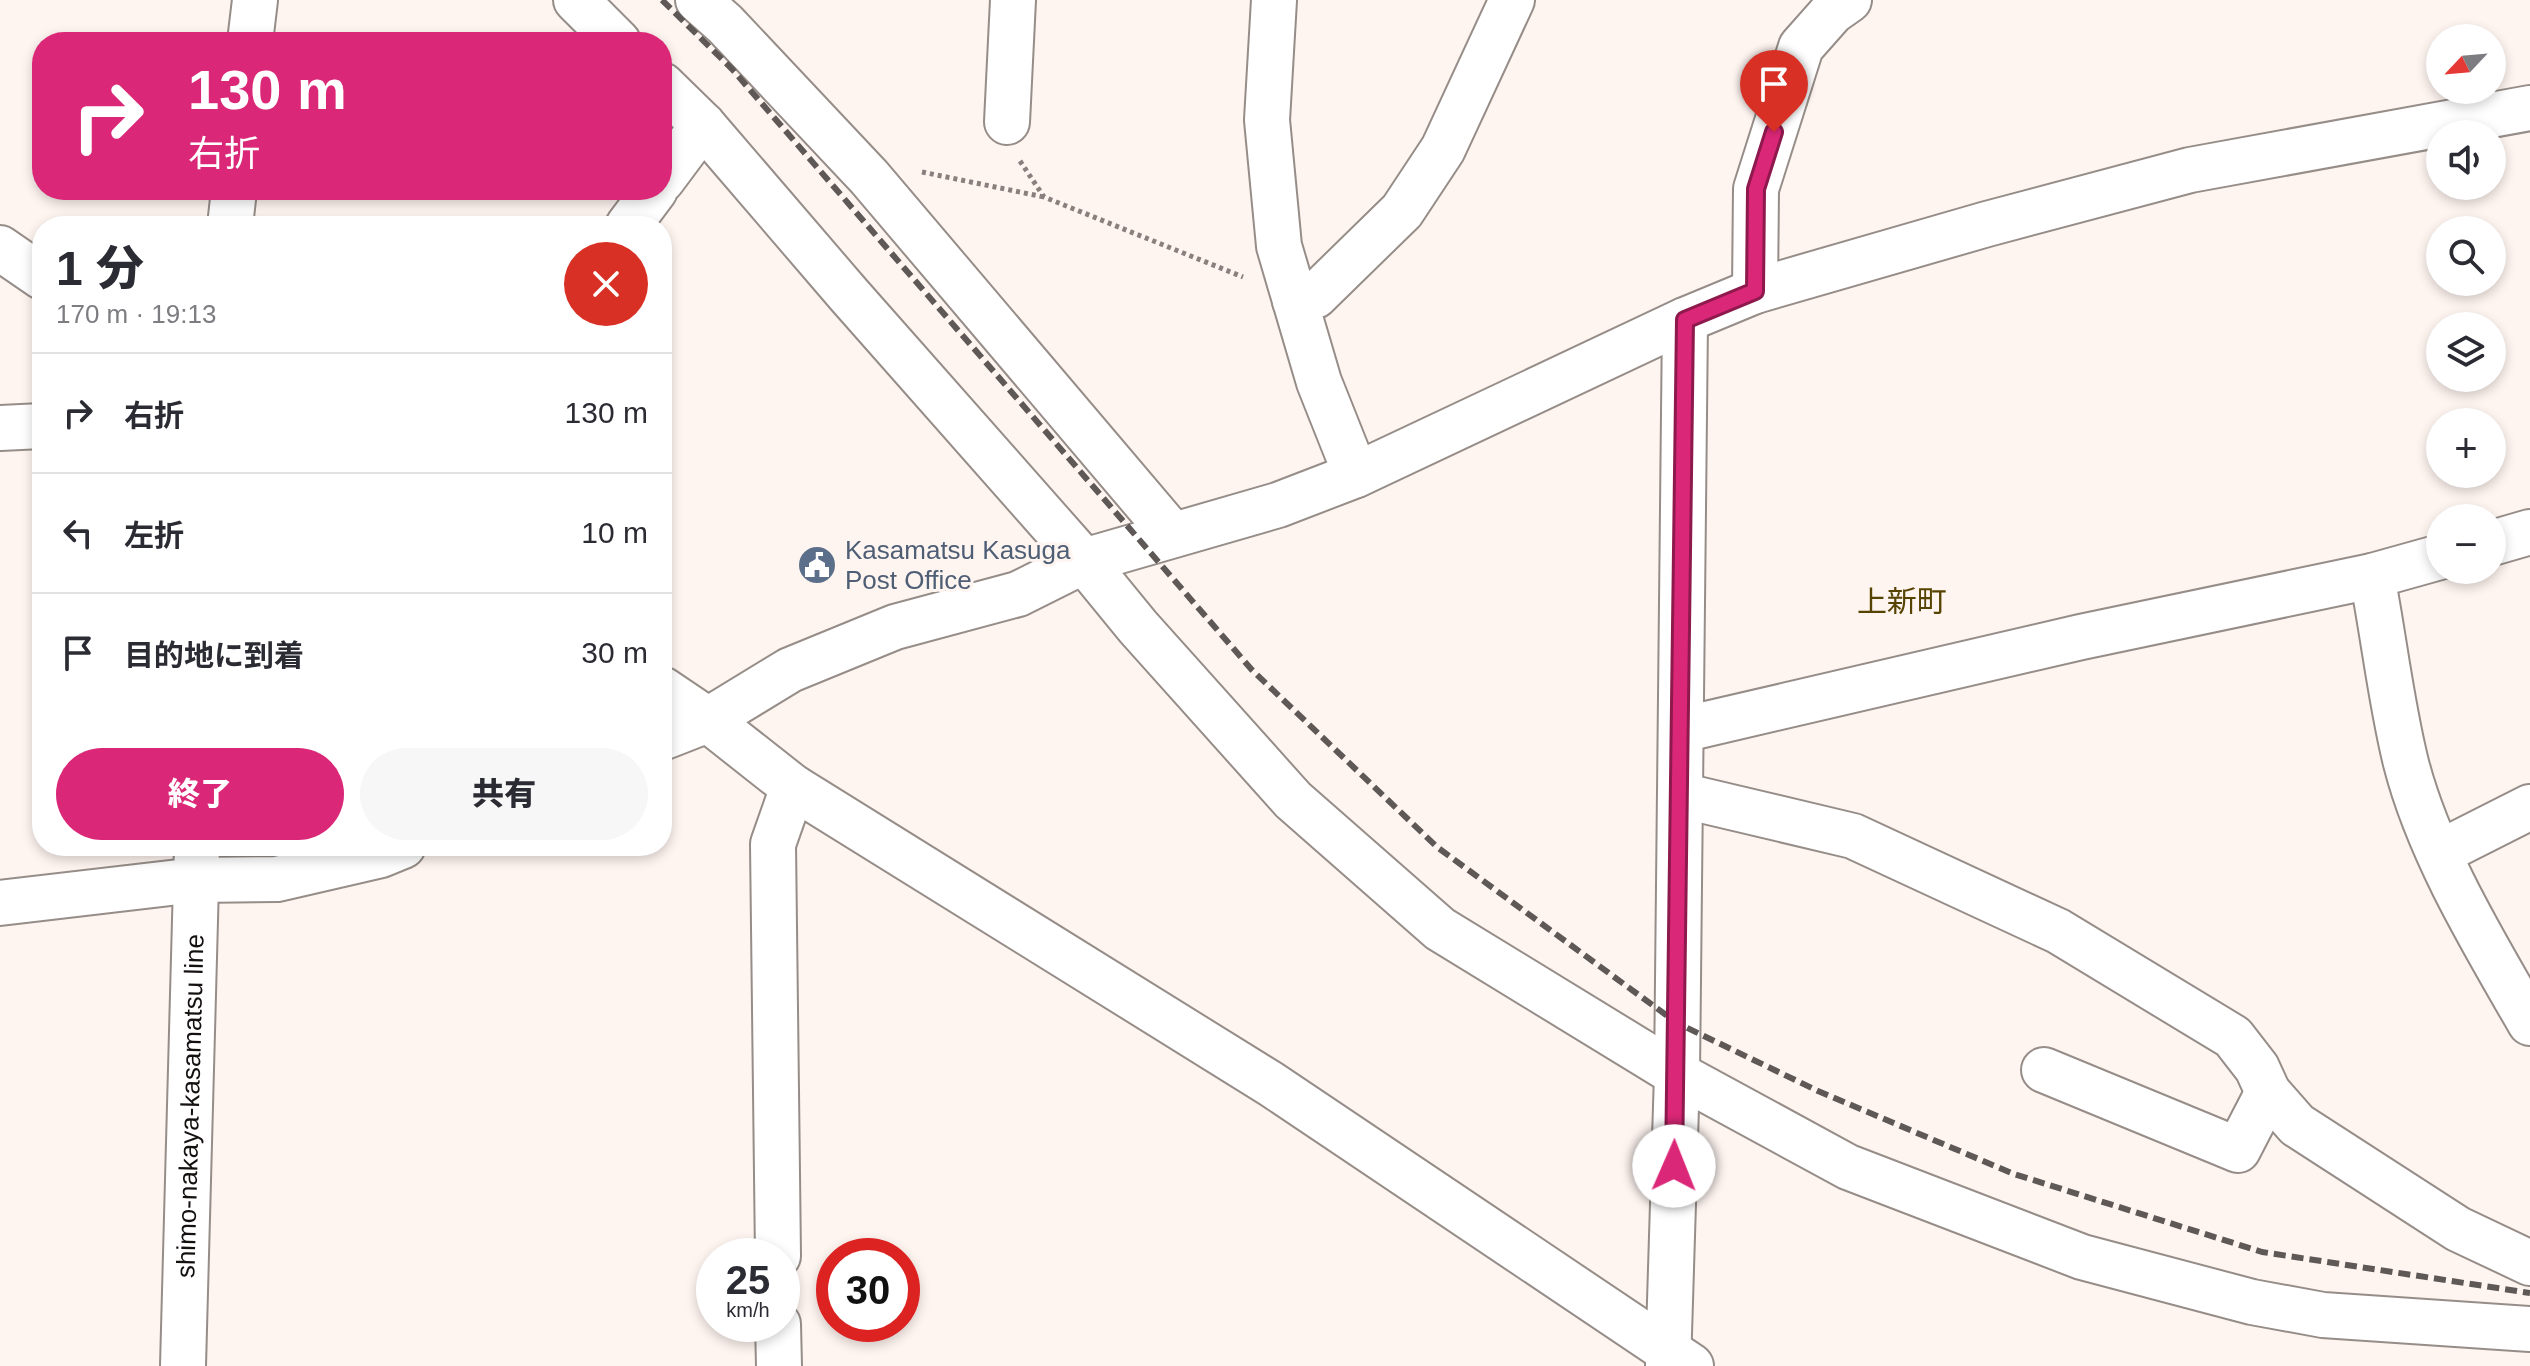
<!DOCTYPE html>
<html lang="ja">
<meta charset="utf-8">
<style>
:root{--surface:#fff;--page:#f7f7f7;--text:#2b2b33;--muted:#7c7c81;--line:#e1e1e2;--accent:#db2777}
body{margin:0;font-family:Arial,"Noto Sans JP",sans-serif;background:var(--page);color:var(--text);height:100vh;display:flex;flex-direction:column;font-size:30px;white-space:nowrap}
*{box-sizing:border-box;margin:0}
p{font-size:26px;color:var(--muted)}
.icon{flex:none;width:44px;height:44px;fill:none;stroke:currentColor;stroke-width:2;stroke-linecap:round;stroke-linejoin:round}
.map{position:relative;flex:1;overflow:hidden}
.details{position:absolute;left:32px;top:216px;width:640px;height:640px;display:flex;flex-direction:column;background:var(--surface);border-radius:32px;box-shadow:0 4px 12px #0003}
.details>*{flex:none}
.top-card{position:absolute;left:32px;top:32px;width:640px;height:168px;border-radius:32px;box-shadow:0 4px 12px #0003;background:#db2777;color:#fff;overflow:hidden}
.needle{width:52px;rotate:244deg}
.tools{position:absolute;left:2426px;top:24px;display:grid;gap:16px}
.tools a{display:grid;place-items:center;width:80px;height:80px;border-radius:50%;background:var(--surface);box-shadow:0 4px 12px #0003;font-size:40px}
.speed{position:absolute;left:696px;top:1238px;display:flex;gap:16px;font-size:40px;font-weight:700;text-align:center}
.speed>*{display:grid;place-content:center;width:104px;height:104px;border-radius:50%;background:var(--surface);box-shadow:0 4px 12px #0003;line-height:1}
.speed small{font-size:20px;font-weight:400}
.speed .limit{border:12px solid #d22;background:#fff;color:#111}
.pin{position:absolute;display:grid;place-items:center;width:68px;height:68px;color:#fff;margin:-82px -34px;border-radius:50% 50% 50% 0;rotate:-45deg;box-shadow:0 0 8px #0007}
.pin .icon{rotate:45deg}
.me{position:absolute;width:88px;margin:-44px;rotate:1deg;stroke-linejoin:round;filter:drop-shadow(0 0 6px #0008)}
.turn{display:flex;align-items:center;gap:28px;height:168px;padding:0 24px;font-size:36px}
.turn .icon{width:104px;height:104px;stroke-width:2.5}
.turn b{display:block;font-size:56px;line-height:68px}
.round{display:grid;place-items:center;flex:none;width:84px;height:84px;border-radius:42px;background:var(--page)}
.summary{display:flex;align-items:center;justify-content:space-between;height:136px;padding:0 24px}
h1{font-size:48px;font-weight:800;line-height:60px}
.action{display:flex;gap:16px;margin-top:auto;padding:16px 24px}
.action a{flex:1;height:92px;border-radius:48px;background:var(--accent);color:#fff;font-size:32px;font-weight:800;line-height:92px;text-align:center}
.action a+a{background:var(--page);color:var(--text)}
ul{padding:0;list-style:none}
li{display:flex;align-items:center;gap:24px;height:120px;padding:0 24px;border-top:2px solid var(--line)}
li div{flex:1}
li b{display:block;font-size:30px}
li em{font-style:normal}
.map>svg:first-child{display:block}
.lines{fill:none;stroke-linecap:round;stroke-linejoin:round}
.minor-casing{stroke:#968d88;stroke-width:48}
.major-casing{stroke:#968d88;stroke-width:48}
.path{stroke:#87807e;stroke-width:5;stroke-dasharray:4 4;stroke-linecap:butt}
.minor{stroke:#fff;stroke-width:44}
.major{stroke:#fff;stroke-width:44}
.rail{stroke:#5e5856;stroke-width:6;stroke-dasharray:12 6;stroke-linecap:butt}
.route-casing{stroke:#8e194d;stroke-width:20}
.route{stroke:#db2777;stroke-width:14}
.labels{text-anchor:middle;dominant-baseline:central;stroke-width:6;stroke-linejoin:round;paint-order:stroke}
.service-label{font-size:26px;fill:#4e5e75;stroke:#fef4f0;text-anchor:start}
.street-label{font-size:26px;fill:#14100f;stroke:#fef4f0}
.quarter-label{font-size:30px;fill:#574300;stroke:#fef4f0}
</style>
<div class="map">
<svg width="2530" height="1366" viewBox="0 0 2530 1366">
<rect width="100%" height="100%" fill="#fef4f0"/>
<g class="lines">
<!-- minor casing -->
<g class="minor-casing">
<g id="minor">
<polyline points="576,0 618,42"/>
<polyline points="698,0 725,24 869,177 1172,534"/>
<polyline points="1274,0 1267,120 1279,246 1319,382 1356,475"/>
<polyline points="662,85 703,125 849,295 1084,561 1138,627 1293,800 1440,929 1677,1074 1848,1167 2082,1257 2252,1302 2323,1315 2530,1329"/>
<polyline points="1007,122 1013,0"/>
<polyline points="662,180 703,125"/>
<polyline points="628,226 655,190"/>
<polyline points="0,248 42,277"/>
<polyline points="1755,291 1756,189 1801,47 1832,12 1849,0"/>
<polyline points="1295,301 1315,296 1402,211 1443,149 1512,0"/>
<polyline points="0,428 42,426"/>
<polyline points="2492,543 2530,532"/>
<path d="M2372 576C2384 638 2391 703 2406 763 2429 853 2484 943 2530 1023"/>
<polyline points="662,689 708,720 793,787 1271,1084 1691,1366"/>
<polyline points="1681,730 2081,637 2372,576 2440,557"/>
<polyline points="662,738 708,720 790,670 895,627 1018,594 1084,561 1278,505 1356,475 1685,320 1755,291 1987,224 2190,170 2530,108"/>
<polyline points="1680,795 1853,836 2058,931 2233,1037 2257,1068 2268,1092 2297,1125 2458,1229 2530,1263"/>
<polyline points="2439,853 2530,807"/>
<polyline points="0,903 196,880 277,879 381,855 403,846"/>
<polyline points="2044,1070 2238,1150 2268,1092"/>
<polyline points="778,1256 773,844 793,787"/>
<polyline points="778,1324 779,1366"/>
<polyline points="1668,1366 1677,1074 1685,320"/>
</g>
</g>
<!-- major casing -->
<g class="major-casing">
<g id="major">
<polyline points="250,42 255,0"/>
<polyline points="230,226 234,190"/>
<path id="s1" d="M183 1366 197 846"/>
</g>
</g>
<!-- path -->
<g class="path">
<polyline points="1020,161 1044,197 1243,277"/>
<polyline points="922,172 1044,197"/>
</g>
<!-- minor -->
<use href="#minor" class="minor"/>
<!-- major -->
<use href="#major" class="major"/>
<!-- rail -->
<polyline class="rail" points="662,0 732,69 1252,670 1437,847 1677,1023 1818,1091 2014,1174 2262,1252 2530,1293"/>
</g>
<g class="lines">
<!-- route casing -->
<g class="route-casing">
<polyline id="route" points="1674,1166 1685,320 1755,291 1756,189 1774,132"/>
</g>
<!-- route -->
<use href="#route" class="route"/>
</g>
<!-- icons -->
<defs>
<g id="civic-disc" transform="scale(2)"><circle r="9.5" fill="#5c6f8a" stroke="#fef4f0"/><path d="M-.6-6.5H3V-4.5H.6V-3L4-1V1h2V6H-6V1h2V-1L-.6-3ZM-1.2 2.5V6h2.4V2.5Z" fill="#fff"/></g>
</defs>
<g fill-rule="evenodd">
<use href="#civic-disc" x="817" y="565"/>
</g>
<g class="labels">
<!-- service labels -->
<g class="service-label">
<text x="845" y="550">Kasamatsu Kasuga<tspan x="845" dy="30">Post Office</tspan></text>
</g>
<!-- street labels -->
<g class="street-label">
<text stroke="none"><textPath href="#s1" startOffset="260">shimo-nakaya-kasamatsu line</textPath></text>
</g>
<!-- quarter labels -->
<g class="quarter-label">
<text x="1902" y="601">上新町</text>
</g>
</g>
</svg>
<div class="tools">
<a><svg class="needle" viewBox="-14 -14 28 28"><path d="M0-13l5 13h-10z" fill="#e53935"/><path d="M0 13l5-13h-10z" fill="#7c7c81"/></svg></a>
<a><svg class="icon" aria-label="sound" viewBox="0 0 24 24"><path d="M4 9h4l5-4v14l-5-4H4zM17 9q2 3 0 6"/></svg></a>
<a><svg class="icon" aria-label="search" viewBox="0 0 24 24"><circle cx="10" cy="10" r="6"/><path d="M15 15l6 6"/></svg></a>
<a><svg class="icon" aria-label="layers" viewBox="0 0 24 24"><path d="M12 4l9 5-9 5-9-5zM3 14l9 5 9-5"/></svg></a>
<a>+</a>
<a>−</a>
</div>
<div class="speed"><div>25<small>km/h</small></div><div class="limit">30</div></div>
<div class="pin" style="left:1774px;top:132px;background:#d93025"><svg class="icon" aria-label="arrive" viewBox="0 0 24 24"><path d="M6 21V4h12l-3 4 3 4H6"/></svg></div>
<svg class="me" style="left:1674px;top:1166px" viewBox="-20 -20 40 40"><circle r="19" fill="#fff"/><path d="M0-13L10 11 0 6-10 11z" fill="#db2777"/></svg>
<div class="top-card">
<div class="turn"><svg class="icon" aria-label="right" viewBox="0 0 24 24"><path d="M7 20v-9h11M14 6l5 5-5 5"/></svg><div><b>130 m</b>右折</div></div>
</div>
<section class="details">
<div class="summary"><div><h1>1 分</h1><p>170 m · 19:13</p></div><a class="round" style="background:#d93025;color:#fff"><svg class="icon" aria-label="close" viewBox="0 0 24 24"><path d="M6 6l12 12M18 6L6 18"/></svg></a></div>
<ul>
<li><svg class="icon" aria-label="right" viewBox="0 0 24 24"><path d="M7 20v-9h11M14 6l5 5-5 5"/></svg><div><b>右折</b></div><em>130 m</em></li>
<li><svg class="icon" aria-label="left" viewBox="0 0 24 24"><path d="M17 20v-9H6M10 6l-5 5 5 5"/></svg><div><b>左折</b></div><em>10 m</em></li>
<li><svg class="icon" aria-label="arrive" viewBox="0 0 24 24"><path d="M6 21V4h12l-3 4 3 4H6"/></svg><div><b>目的地に到着</b></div><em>30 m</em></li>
</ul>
<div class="action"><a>終了</a><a>共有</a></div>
</section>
</div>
